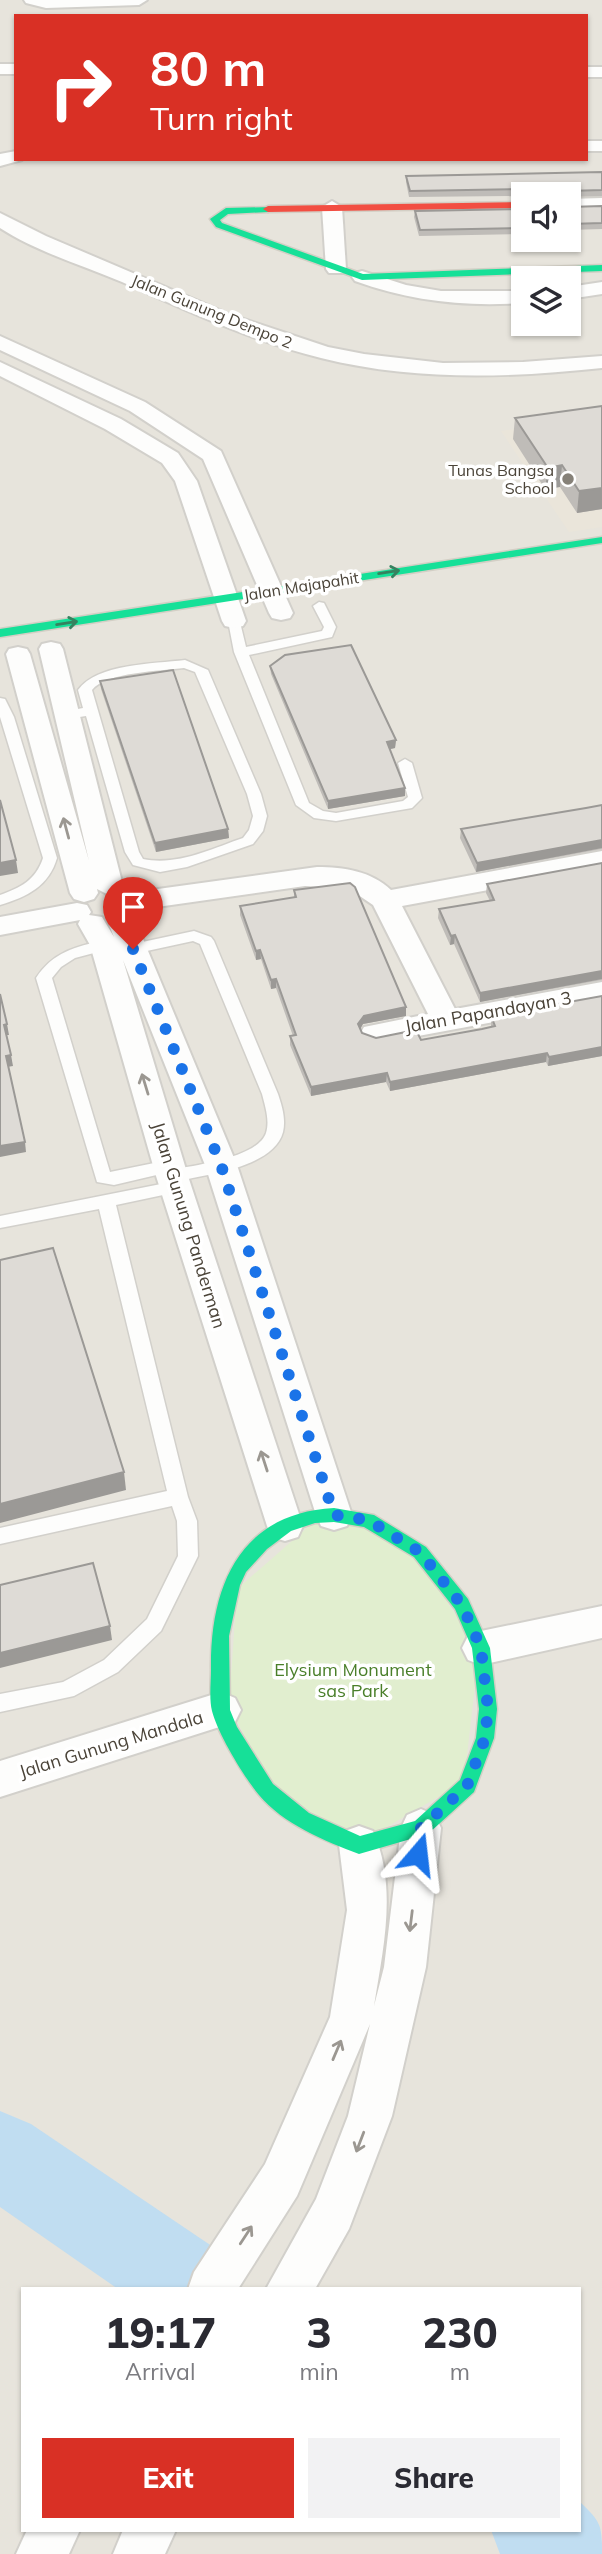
<!DOCTYPE html>
<style>
:root{--surface:#fff;--page:#f2f2f3;--text:#2b2b33;--muted:#7c7c81;--accent:#d93025}
body{margin:0;font-family:Mulish,sans-serif;background:var(--page);color:var(--text);height:100vh;display:flex;flex-direction:column;font-size:26px;white-space:nowrap}
*{box-sizing:border-box;margin:0}
p{font-size:23px;color:var(--muted)}
.icon{flex:none;width:38px;height:38px;fill:none;stroke:currentColor;stroke-width:2;stroke-linecap:round;stroke-linejoin:round}
.map{position:relative;flex:1;overflow:hidden}
.side{position:absolute;left:21px;top:2287px;width:560px;height:245px;display:flex;flex-direction:column;background:var(--surface);border-radius:0px;box-shadow:0 2px 5px #0004}
.side>*{flex:none}
.top-card{position:absolute;left:14px;top:14px;width:574px;height:147px;border-radius:0px;box-shadow:0 2px 5px #0004;background:#d93025;color:#fff;overflow:hidden}
.fabs{position:absolute;left:511px;top:182px;display:grid;gap:14px}
.fabs a{display:grid;place-items:center;width:70px;height:70px;border-radius:0px;background:var(--surface);box-shadow:0 2px 5px #0004;font-size:35px}
.pin{position:absolute;display:grid;place-items:center;width:60px;height:60px;color:#fff;margin:-72px -30px;border-radius:50% 50% 50% 0;rotate:-45deg;box-shadow:0 0 7px #0007}
.pin .icon{rotate:45deg}
.me{position:absolute;width:77px;margin:-38px;rotate:17deg;stroke-linejoin:round;filter:drop-shadow(0 0 5px #0008)}
.turn{display:flex;align-items:center;gap:24px;height:147px;padding:0 21px;font-size:32px}
.turn .icon{width:91px;height:91px;stroke-width:2.5}
.turn b{display:block;font-size:49px;line-height:60px}
.eta{display:flex;justify-content:space-evenly;align-items:center;height:119px;text-align:center}
.eta b{font-size:42px;font-weight:800;line-height:49px}
.primary-button{display:flex;gap:14px;margin-top:auto;padding:14px 21px}
.primary-button a{flex:1;height:80px;border-radius:0px;background:var(--accent);color:#fff;font-size:28px;font-weight:800;line-height:80px;text-align:center}
.primary-button a+a{background:var(--page);color:var(--text)}
.map>svg:first-child{display:block}
.residential{fill:#e7e4dc;fill-rule:evenodd}
.education{fill:#eae5da}
.green{fill:#e1eecf}
.lines{fill:none;stroke-linecap:round;stroke-linejoin:round}
.river{fill:#c0ddf1;fill-rule:evenodd}
.lane-casing{stroke:#d2d0cb;stroke-width:3}
.street-casing{stroke:#d2d0cb;stroke-width:4}
.fast-casing{stroke:#d3cfc5;stroke-width:3}
.jam-casing{stroke:#d3cfc5;stroke-width:3}
.lane{fill:#fdfdfc;fill-rule:evenodd}
.street{fill:#fdfdfc;fill-rule:evenodd}
.fast{fill:#16e098;fill-rule:evenodd}
.jam{fill:#f24e42;fill-rule:evenodd}
.wall{fill:#bfbcb8}
.shaded-wall{fill:#9b9996}
.building{fill:#dedbd6;stroke:#9b9996;stroke-width:2}
.oneway{stroke:#36825f}
.oneway2{stroke:#9b9791}
.route{stroke:#1a73e8;stroke-width:12;stroke-dasharray:0 21.6}
.poi-dot{fill:#868178;stroke:#fff;stroke-width:2.5}
.labels{text-anchor:middle;dominant-baseline:central;stroke-width:7;stroke-linejoin:round;paint-order:stroke}
.far-street-label{font-size:16px;fill:#4b4439;stroke:#fff}
.far-poi-label{font-size:16px;fill:#4b4439;stroke:#fff;text-anchor:end}
.street-label{font-size:18px;fill:#4b4439;stroke:#fff}
.park-label{font-size:18px;fill:#4a7f2a;stroke:#fff}
</style>
<div class="map">
<svg width="602" height="2554" viewBox="0 0 602 2554">
<rect width="100%" height="100%" fill="#f4f2ee"/>
<!-- residential -->
<path class="residential" d="M0 0H602V2554H0ZM16 16H586V159H16ZM523 194H569V240H523ZM523 278H569V324H523ZM23 2289H579V2530H23Z"/>
<!-- education -->
<polygon class="education" points="602,417 602,527 569,532 501,431"/>
<!-- green -->
<polygon class="green" points="317,1519 368,1527 422,1564 479,1650 464,1782 361,1842 272,1789 229,1706 237,1589"/>
<g class="lines">
<!-- river -->
<g class="river">
<polygon points="0,2111 31,2124 228,2257 241,2289 118,2289 0,2207"/>
<path d="M579 2501C601 2522 602 2524 602 2554H500L491 2530H579Z"/>
</g>
<!-- lane casing -->
<g class="lane-casing">
<g id="lane">
<polygon points="319,602 324,603 336,627 332,637 249,655 309,803 323,811 336,813 403,801 408,797 398,763 405,759 412,763 422,798 412,808 336,821 314,818 296,805 234,652 228,621 229,618 239,618 246,647 322,631 324,627 313,606"/>
<path d="M185 660 208 670 261 794 267 816 263 831 253 844 187 867 160 872 133 865 125 852 86 716 67 719 60 715 62 712 83 708 78 690C98 663 153 664 185 660ZM184 668 195 672 247 794 253 816 249 830 243 838C211 849 177 866 143 859L139 852 92 690C106 672 161 671 184 668Z"/>
<path d="M0 698 5 699 14 717 57 858C49 886 27 897 0 905V895C20 888 36 880 43 858L0 717Z"/>
<path d="M194 931 211 937 214 941 278 1094C282 1106 286 1119 283 1132 274 1167 207 1175 177 1181L184 1187 182 1191 116 1205 188 1497 197 1521 198 1556 161 1631 118 1672 74 1696 0 1712V1694L63 1682 104 1660 147 1619 178 1556 177 1521 172 1506 0 1544V1528L167 1491 99 1209 0 1228V1216L171 1182 166 1180 165 1173 114 1185 97 1182 36 978C53 952 75 947 104 940L112 945 109 949 75 958 61 967 52 978 110 1172 169 1160 175 1162 176 1169C198 1165 258 1157 266 1133 270 1120 265 1106 262 1094L200 944 193 941 133 954 125 949 133 944Z"/>
</g>
</g>
<!-- street casing -->
<g class="street-casing">
<g id="street">
<polygon points="24,0 147,0 139,5 46,8 26,3"/>
<rect x="0" y="64" width="16" height="10"/>
<rect x="586" y="67" width="16" height="10"/>
<rect x="586" y="141" width="16" height="10"/>
<polygon points="16,151 16,159 22,160 0,166 0,154"/>
<polygon points="602,198 602,210 569,211 569,199"/>
<polygon points="332,201 342,207 346,269 343,273 329,273 326,269 322,207"/>
<path d="M0 213 46 236 229 314 328 347 364 354 443 363 523 362 602 356V368C508 378 413 381 321 358 252 341 187 311 122 282 82 265 37 252 0 228Z"/>
<path d="M362 271 406 285 441 291H523V303C464 307 411 301 355 281L352 277 355 273Z"/>
<polygon points="602,282 602,294 569,299 569,287"/>
<polygon points="0,336 145,402 221,451 293,613 290,618 281,620 272,618 269,613 203,459 130,411 0,350"/>
<polygon points="0,362 121,419 178,453 197,481 246,621 243,626 234,628 225,626 222,621 175,481 162,463 105,429 0,376"/>
<polygon points="51,642 60,644 63,649 123,886 119,892 109,895 97,889 98,893 94,899 84,902 74,899 70,893 6,654 9,649 18,647 27,649 30,654 89,861 39,649 42,644"/>
<path d="M602 851V869L402 906 455 1009 602 982V1002L375 1044 364 1041 360 1034 364 1027 428 1014 373 905 348 888 305 886 136 910 126 908 122 901 126 894 136 892 317 867C344 867 371 871 391 890Z"/>
<polygon points="77,903 87,905 91,912 89,915 102,917 114,937 108,922 112,915 122,913 132,915 136,922 237,1165 352,1515 347,1526 334,1530 321,1526 316,1515 205,1165 123,960 188,1176 303,1526 298,1537 285,1541 272,1537 267,1526 156,1176 90,945 78,924 80,920 0,935 0,917"/>
<polygon points="602,1606 602,1638 481,1665 468,1660 462,1648 468,1636 481,1631"/>
<polygon points="221,1692 235,1698 241,1710 235,1722 0,1797 0,1761"/>
<path d="M421 1809 435 1815 441 1828 426 1967 392 2116 349 2229 315 2289H266L316 2199 348 2116 370 2024 297 2196 238 2289H188L194 2272 265 2164 330 2017 347 1910 339 1845 345 1831 359 1826 373 1831C398 1887 383 1949 374 2006L384 1967 401 1828 407 1815Z"/>
<polygon points="27,2530 80,2530 69,2554 16,2554"/>
<polygon points="123,2530 176,2530 165,2554 113,2554"/>
</g>
</g>
<!-- fast casing -->
<g class="fast-casing">
<g id="fast">
<polygon points="271,207 273,209 268,212 228,214 220,220 222,223 363,274 602,265 602,271 362,280 216,227 210,219 226,208"/>
<polygon points="602,537 602,543 0,637 0,629"/>
<path d="M334 1508 374 1515 426 1547 468 1599 490 1648 497 1709 494 1738 474 1792 428 1834 359 1854C325 1841 283 1824 259 1795 244 1777 218 1734 212 1711 209 1699 211 1682 211 1669 210 1586 240 1513 334 1508ZM334 1522 364 1527 414 1557 455 1609 472 1648 479 1709 476 1738 460 1780 415 1821 360 1836 309 1813 273 1784 237 1727 230 1710 229 1636 240 1585 246 1572 267 1549 291 1531 315 1523Z"/>
</g>
</g>
<!-- jam casing -->
<g class="jam-casing">
<polygon id="jam" points="523,202 523,208 268,212 263,209 268,206"/>
</g>
<!-- lane -->
<use href="#lane" class="lane"/>
<!-- street -->
<use href="#street" class="street"/>
<!-- fast -->
<use href="#fast" class="fast"/>
<!-- jam -->
<use href="#jam" class="jam"/>
</g>
<!-- wall -->
<g class="wall">
<polygon points="602,172 602,196 569,197 569,194 523,194 523,196 409,197 406,182 406,176"/>
<polygon points="602,206 602,229 569,230 569,207"/>
<polygon points="523,209 523,230 520,231 520,234 419,236 414,217 415,211"/>
<polygon points="602,406 602,509 577,513 560,487 545,489 513,439 515,418"/>
<polygon points="270,666 396,740 395,748 390,749 405,796 328,809 271,674"/>
<polygon points="100,681 228,829 229,838 156,852 101,689"/>
<polygon points="602,805 602,849 476,872 460,838 461,829 586,808"/>
<polygon points="602,863 602,980 480,1002 454,944 450,945 438,918 439,909 490,901 486,893 487,884"/>
<polygon points="294,890 406,1016 363,1024 360,1029 362,1033 376,1038 421,1040 491,1027 491,1016 602,1056 548,1066 546,1062 390,1091 386,1082 311,1096 290,1045 290,1036 293,1036 276,988 271,989 261,959 256,960 240,915 240,906 294,897"/>
</g>
<!-- shaded-wall -->
<g class="shaded-wall">
<polygon points="562,465 560,487 545,489 548,468"/>
<polygon points="602,488 602,509 577,513 579,491"/>
<polygon points="396,740 395,748 386,750 387,742"/>
<polygon points="405,788 405,796 328,809 328,801"/>
<polygon points="228,829 229,838 156,852 155,843"/>
<polygon points="602,840 602,848 476,872 477,863"/>
<polygon points="16,860 18,873 0,876 0,863"/>
<polygon points="455,935 454,944 450,945 451,936"/>
<polygon points="260,950 261,959 256,960 256,951"/>
<polygon points="602,971 602,979 480,1002 480,993"/>
<polygon points="276,979 276,988 271,989 271,980"/>
<polygon points="406,1007 406,1016 363,1024 358,1033 358,1024 364,1016"/>
<polygon points="7,1024 9,1035 6,1035 4,1025"/>
<polygon points="602,1046 602,1056 548,1066 549,1057"/>
<polygon points="547,1053 546,1062 390,1091 390,1082"/>
<polygon points="11,1055 13,1066 7,1067 6,1056"/>
<polygon points="387,1073 386,1082 311,1096 311,1087"/>
<polygon points="25,1142 26,1152 0,1157 0,1146"/>
<polygon points="124,1472 126,1490 0,1523 0,1504"/>
<polygon points="110,1626 112,1640 0,1668 0,1653"/>
</g>
<!-- building -->
<g class="building">
<polygon points="602,172 602,190 568,191 568,194 526,194 526,192 523,189 410,191 406,176"/>
<polygon points="602,206 602,223 569,224 569,207"/>
<polygon points="523,209 523,225 519,225 520,228 420,230 415,211"/>
<polygon points="602,406 602,488 579,491 562,465 548,468 515,418"/>
<polygon points="351,645 396,740 387,742 405,788 328,801 270,666 285,655"/>
<polygon points="173,670 228,829 155,843 100,681"/>
<polygon points="0,800 16,860 0,863"/>
<polygon points="602,805 602,840 477,863 461,829 586,808"/>
<polygon points="602,863 602,971 480,993 455,935 451,936 439,909 494,900 487,884"/>
<polygon points="350,883 355,887 406,1007 364,1016 358,1024 362,1033 376,1038 416,1030 421,1040 482,1029 495,1026 491,1016 602,996 602,1047 549,1057 547,1053 390,1082 387,1073 311,1087 290,1036 296,1035 276,979 271,980 260,950 256,951 240,906 296,897 294,890"/>
<polygon points="0,994 7,1024 4,1025 11,1055 6,1056 25,1142 0,1146"/>
<polygon points="53,1248 124,1472 0,1504 0,1260"/>
<polygon points="93,1563 110,1626 0,1653 0,1585"/>
</g>
<!-- one-way arrows -->
<defs><path id="oneway-shaft" d="M-6 0H5M1.5-3L5.5 0L1.5 3" fill="none" stroke-width="1.6" stroke-linecap="round" stroke-linejoin="round" transform="scale(1.75)"/></defs>
<g class="oneway">
<use href="#oneway-shaft" transform="translate(389 572) rotate(-9)"/>
<use href="#oneway-shaft" transform="translate(67 623) rotate(-9)"/>
</g>
<g class="oneway2">
<use href="#oneway-shaft" transform="translate(66 828) rotate(-105)"/>
<use href="#oneway-shaft" transform="translate(145 1084) rotate(-107)"/>
<use href="#oneway-shaft" transform="translate(264 1461) rotate(-108)"/>
<use href="#oneway-shaft" transform="translate(411 1921) rotate(97)"/>
<use href="#oneway-shaft" transform="translate(337 2050) rotate(-67)"/>
<use href="#oneway-shaft" transform="translate(360 2142) rotate(111)"/>
<use href="#oneway-shaft" transform="translate(246 2235) rotate(-57)"/>
</g>
<g class="lines">
<!-- route -->
<polyline class="route" points="133,949 221,1165 334,1515 368,1520 420,1552 462,1605 481,1648 488,1709 485,1738 467,1786 421,1828 418,1854"/>
</g>
<!-- markers -->
<circle class="poi-dot" cx="568" cy="479" r="7"/>
<g class="labels">
<!-- far-street labels -->
<g class="far-street-label">
<text transform="translate(212 311) rotate(22)">Jalan Gunung Dempo 2</text>
<text transform="translate(301 586) rotate(-9)">Jalan Majapahit</text>
</g>
<!-- far-poi labels -->
<g class="far-poi-label">
<text x="554" y="470">Tunas Bangsa<tspan x="554" dy="18">School</tspan></text>
</g>
<!-- street labels -->
<g class="street-label">
<text transform="translate(488 1012) rotate(-10)">Jalan Papandayan 3</text>
<text transform="translate(189 1225) rotate(73)">Jalan Gunung Panderman</text>
<text transform="translate(111 1744) rotate(-17)">Jalan Gunung Mandala</text>
</g>
<!-- park labels -->
<g class="park-label">
<text x="353" y="1669">Elysium Monument<tspan x="353" dy="21">sas Park</tspan></text>
</g>
</g>
</svg>
<div class="fabs">
<a><svg class="icon" aria-label="sound" viewBox="0 0 24 24"><path d="M4 9h4l5-4v14l-5-4H4zM17 9q2 3 0 6"/></svg></a>
<a><svg class="icon" aria-label="layers" viewBox="0 0 24 24"><path d="M12 4l9 5-9 5-9-5zM3 14l9 5 9-5"/></svg></a>
</div>
<div class="pin" style="left:133px;top:949px;background:#d93025"><svg class="icon" aria-label="arrive" viewBox="0 0 24 24"><path d="M6 21V4h12l-3 4 3 4H6"/></svg></div>
<svg class="me" style="left:418px;top:1854px" viewBox="-20 -20 40 40"><path d="M0-17L14 15 0 8-14 15z" fill="#1a73e8" stroke="#fff" stroke-width="4"/></svg>
<div class="top-card">
<div class="turn"><svg class="icon" aria-label="right" viewBox="0 0 24 24"><path d="M7 20v-9h11M14 6l5 5-5 5"/></svg><div><b>80 m</b>Turn right</div></div>
</div>
<section class="side">
<div class="eta">
<div><b>19:17</b><p>Arrival</p></div>
<div><b>3</b><p>min</p></div>
<div><b>230</b><p>m</p></div>
</div>
<div class="primary-button"><a>Exit</a><a>Share</a></div>
</section>
</div>
